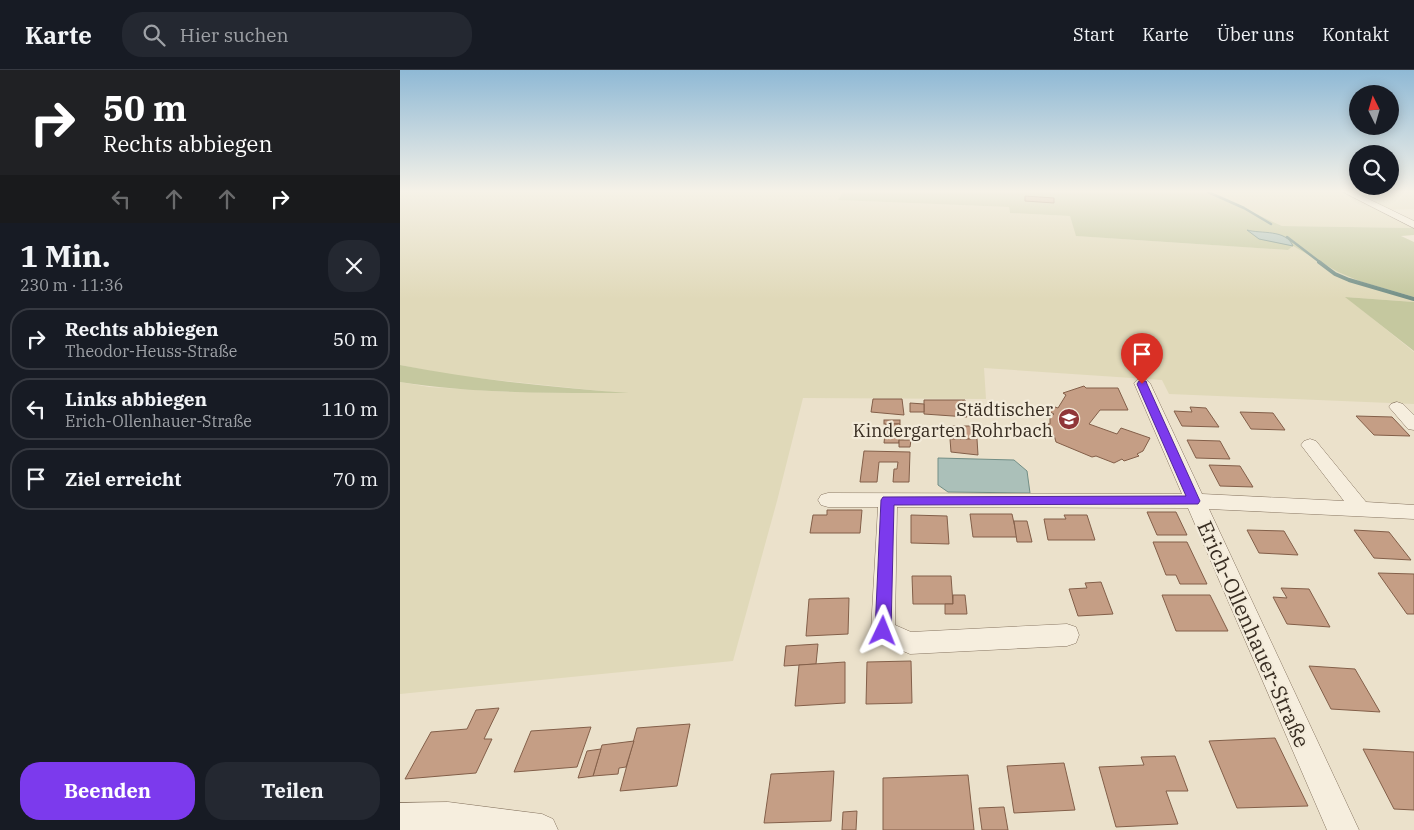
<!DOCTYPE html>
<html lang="de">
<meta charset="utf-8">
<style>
:root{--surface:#171b24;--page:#242831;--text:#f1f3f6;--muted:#9ea1a6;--line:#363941;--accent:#7c3aed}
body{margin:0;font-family:"IBM Plex Serif",serif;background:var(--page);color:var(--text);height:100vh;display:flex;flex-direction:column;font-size:19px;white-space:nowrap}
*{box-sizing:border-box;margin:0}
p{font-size:16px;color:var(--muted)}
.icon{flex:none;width:28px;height:28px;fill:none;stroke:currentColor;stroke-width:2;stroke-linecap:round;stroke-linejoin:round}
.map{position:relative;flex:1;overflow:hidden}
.sheet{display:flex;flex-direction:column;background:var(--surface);width:400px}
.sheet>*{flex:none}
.hud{background:#202124;color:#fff;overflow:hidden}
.needle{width:32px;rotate:355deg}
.fabs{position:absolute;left:949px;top:15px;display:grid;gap:10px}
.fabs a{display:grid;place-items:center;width:50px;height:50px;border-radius:50%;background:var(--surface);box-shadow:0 2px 12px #0003;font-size:25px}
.pin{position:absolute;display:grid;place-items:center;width:42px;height:42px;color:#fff;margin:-51px -21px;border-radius:50% 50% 50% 0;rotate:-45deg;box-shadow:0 0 5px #0007}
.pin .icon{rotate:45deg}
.me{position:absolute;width:55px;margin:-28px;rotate:2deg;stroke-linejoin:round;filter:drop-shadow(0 0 4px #0008)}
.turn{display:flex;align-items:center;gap:18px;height:105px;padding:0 20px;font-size:22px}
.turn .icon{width:65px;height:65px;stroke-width:2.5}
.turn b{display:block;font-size:35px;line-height:42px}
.lanes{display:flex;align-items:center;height:48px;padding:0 20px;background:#0003;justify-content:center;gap:25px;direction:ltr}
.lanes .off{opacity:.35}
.round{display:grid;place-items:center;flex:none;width:52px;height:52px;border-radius:20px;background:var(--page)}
.overview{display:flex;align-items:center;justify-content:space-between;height:85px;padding:0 20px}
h1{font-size:30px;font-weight:700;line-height:38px}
.primary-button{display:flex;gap:10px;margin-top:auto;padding:10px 20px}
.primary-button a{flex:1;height:58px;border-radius:20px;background:var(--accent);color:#fff;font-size:20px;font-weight:700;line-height:58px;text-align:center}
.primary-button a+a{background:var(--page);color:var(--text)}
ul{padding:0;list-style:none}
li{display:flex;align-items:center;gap:15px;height:62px;margin:0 10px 8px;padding:0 10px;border:2px solid var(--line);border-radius:20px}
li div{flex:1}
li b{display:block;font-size:19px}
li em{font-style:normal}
header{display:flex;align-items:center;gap:30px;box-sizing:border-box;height:70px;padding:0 25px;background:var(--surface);border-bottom:1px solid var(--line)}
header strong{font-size:24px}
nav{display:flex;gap:28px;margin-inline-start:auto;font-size:18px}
.search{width:350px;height:45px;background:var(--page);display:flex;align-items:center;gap:12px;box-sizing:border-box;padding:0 18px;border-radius:20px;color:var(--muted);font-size:19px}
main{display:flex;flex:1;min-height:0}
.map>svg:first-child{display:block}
.farmland{fill:#e0d9b9}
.green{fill:#c5c89f}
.water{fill:#abc0b9;stroke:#728e86}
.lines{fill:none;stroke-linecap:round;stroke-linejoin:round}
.stream-far1{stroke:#728e86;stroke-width:2.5}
.stream{stroke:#728e86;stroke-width:4}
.building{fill:#c59e85;stroke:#835f49}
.minor-casing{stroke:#867460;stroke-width:1}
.minor{fill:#f6eede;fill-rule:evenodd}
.route{fill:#7c3aed;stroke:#51269a}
.labels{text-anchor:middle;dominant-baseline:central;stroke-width:4.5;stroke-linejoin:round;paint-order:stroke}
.poi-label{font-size:18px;fill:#382d22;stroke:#f3ebda;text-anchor:end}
.near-street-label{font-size:21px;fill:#382d22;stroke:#f3ebda}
</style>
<header>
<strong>Karte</strong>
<div class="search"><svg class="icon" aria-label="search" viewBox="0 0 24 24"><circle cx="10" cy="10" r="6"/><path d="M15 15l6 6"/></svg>Hier suchen</div>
<nav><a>Start</a><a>Karte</a><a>Über uns</a><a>Kontakt</a></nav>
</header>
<main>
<section class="sheet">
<div class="hud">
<div class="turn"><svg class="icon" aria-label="right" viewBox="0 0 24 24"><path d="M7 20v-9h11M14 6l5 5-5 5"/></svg><div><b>50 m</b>Rechts abbiegen</div></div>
<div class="lanes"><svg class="icon off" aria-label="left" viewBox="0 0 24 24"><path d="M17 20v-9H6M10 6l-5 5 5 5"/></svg><svg class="icon off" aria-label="ahead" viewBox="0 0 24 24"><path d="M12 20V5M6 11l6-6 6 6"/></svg><svg class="icon off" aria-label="ahead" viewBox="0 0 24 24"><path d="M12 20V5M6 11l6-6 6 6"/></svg><svg class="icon" aria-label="right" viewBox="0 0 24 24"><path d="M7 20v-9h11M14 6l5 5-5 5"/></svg></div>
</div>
<div class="overview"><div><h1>1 Min.</h1><p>230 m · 11:36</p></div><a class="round"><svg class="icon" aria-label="close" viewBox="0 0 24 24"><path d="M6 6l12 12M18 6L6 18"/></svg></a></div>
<ul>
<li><svg class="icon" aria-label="right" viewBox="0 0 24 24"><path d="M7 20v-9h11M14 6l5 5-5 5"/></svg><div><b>Rechts abbiegen</b><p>Theodor-Heuss-Straße</p></div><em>50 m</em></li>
<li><svg class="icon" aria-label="left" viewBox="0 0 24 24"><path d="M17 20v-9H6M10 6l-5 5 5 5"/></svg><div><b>Links abbiegen</b><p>Erich-Ollenhauer-Straße</p></div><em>110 m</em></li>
<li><svg class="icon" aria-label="arrive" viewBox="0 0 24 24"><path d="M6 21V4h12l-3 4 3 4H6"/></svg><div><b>Ziel erreicht</b></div><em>70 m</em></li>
</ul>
<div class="primary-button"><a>Beenden</a><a>Teilen</a></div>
</section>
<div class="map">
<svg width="1014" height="760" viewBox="0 0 1014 760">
<rect width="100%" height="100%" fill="#ebe1cb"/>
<!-- farmland -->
<g class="farmland">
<polygon points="0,122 443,122 438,130 609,137 610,143 670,146 677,166 888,180 893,176 938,202 959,211 1014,227 1014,232 946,227 1014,282 1014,334 769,324 762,310 584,298 586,329 403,328 377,431 333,591 0,624 0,312 29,317 106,322 220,323 57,306 0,295"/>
<polygon points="809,122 1014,122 1014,139 978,140 1014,158 882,156"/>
</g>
<!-- green -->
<g class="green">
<polygon points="443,122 809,122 882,156 1014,158 1014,165 1001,166 1014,172 1014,227 959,211 938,202 893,176 888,180 676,166 670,146 610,143 609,137 438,130"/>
<polygon points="945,227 1014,232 1014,282 1014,281"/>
<path d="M0 295C76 310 152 317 229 323 153 323 76 324 0 312Z"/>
</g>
<!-- water -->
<g class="water">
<path d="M847 160C861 164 886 159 893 176L859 169Z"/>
<polygon points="538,388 614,390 627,401 630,423 548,422 538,415"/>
</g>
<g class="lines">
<!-- stream-far1 -->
<g class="stream-far1">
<polyline points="808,122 844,138 871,154"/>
<polyline points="887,167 921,193"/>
</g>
<!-- stream -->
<polyline class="stream" points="919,192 935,204 949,210 1014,229"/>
</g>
<!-- building -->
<g class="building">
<polygon points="625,126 654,128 654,133 625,131"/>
<polygon points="684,316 686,318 718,318 728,340 700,340 689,354 717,364 721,358 750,368 743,381 737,384 739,386 724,391 722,389 714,393 696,386 692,387 656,372 654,365 651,365 650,361 652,361 648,354 650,354 650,347 654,344 650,342 655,337 658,338 666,325 663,323"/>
<polygon points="473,329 502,329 504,345 471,342"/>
<polygon points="524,330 565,330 567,347 524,344"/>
<polygon points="510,333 524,334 524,342 510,342"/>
<polygon points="790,337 806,338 819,357 782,356 774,341 792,342"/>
<polygon points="840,342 873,343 885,360 851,359"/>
<polygon points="956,346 992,347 1010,366 974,365"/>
<rect x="484" y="350" width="16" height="4"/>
<polygon points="486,354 500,354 499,373 484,373"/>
<polygon points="550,356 576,356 577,369 550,369"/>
<polygon points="550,369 577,369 578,385 551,382"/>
<polygon points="499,370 511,370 510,377 499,377"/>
<polygon points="787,370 820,371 830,389 796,388"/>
<polygon points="464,381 510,382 509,412 493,412 494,399 497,399 498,392 479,392 477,412 460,412"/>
<polygon points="809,395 840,396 853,417 820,416"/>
<polygon points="427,440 462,440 460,463 410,463 413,445 427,445"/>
<polygon points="747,442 776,442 787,465 757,465"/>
<polygon points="570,444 612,444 617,467 573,467"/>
<polygon points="511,445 547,446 549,474 511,473"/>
<polygon points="664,445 687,445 695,470 648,470 644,449 666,449"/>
<polygon points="614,451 627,451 632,472 617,472"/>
<polygon points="847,460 884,461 898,485 859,483"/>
<polygon points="954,460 989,462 1011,490 974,488"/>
<polygon points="753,472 787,472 807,514 780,514 776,505 766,505"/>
<polygon points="978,503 1014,504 1014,544 1007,544"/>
<polygon points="512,506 551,506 553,534 513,534"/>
<polygon points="701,512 713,544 678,546 669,519 687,518 685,513"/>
<polygon points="881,518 909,519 930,557 887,554 873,527 887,528"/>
<polygon points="553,525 565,525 567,544 545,544 545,534 553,534"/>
<polygon points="762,525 810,525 828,561 776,561"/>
<polygon points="449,528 448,564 406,566 409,529"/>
<polygon points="418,574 416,594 384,596 386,576"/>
<polygon points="511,591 512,633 466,634 467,592"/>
<polygon points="445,592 445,633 395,636 399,595"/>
<polygon points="909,596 955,599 980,642 931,639"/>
<polygon points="99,638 84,669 92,669 76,703 5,709 31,662 67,659 76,640"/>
<polygon points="290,654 277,716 220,721 237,658"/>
<polygon points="191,657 177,697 114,702 131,661"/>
<polygon points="875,668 908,736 837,738 809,671"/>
<polygon points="234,671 226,697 219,698 218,704 193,706 202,675"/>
<polygon points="201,679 193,706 178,708 187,681"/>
<polygon points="963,679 1014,682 1014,740 994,739"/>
<polygon points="775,686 788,721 766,721 778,754 716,757 699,697 744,695 741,687"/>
<polygon points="664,693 675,740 614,743 607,696"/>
<polygon points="434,701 431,751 364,753 371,704"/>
<polygon points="568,705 574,760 483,760 483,708"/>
<polygon points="604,737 608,760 582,760 579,738"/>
<polygon points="457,741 456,760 442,760 443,742"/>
</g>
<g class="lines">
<!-- minor casing -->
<g class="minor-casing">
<g id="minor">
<polygon points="943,122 954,122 1014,151 1014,158"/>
<polygon points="742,308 747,310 750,313 802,424 944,431 901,375 904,371 910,369 916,371 966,432 1014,435 1014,449 809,439 959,760 927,760 788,438 497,437 495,555 511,562 667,554 676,557 679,565 676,573 667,576 510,584 475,569 471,561 478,437 428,437 421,435 418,430 421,425 428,423 782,424 734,313 737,310"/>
<polygon points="997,332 1003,334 1014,345 1014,360 1008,359 989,337 991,334"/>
<polygon points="48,732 142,744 153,749 158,760 0,760 0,733"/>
</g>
</g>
<!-- minor -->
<use href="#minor" class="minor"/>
</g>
<!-- sky -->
<linearGradient id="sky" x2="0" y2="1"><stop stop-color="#8fb9d5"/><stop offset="0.53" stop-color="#f6f2e8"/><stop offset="1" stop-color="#f6f2e8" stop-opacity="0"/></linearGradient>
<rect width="1014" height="229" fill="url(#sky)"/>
<!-- route -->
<polygon class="route" points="739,311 746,311 747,314 800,431 798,434 494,435 491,561 489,566 483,568 477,566 475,561 481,430 483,427 786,426 737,314"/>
<!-- icons -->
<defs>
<g id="school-disc" transform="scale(1.125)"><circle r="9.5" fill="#903639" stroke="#f3ebda"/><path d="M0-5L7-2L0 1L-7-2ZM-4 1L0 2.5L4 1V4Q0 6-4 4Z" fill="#fff"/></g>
</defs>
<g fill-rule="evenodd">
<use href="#school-disc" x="669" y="349"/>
</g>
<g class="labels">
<!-- poi labels -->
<g class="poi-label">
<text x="653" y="339">Städtischer<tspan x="653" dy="21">Kindergarten Rohrbach</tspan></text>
</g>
<!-- near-street labels -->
<g class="near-street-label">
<text transform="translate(854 564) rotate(66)">Erich-Ollenhauer-Straße</text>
</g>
</g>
</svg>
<div class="fabs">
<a><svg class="needle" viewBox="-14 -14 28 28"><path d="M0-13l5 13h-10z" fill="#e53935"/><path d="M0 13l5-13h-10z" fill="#9ea1a6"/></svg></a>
<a><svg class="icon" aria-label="search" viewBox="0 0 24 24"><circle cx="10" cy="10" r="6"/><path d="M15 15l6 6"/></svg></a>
</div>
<div class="pin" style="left:742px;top:314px;background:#d93025"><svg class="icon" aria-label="arrive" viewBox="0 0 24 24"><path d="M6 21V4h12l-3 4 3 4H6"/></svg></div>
<svg class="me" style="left:483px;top:561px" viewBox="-20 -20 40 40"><path d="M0-17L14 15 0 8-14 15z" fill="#7c3aed" stroke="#fff" stroke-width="4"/></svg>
</div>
</main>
